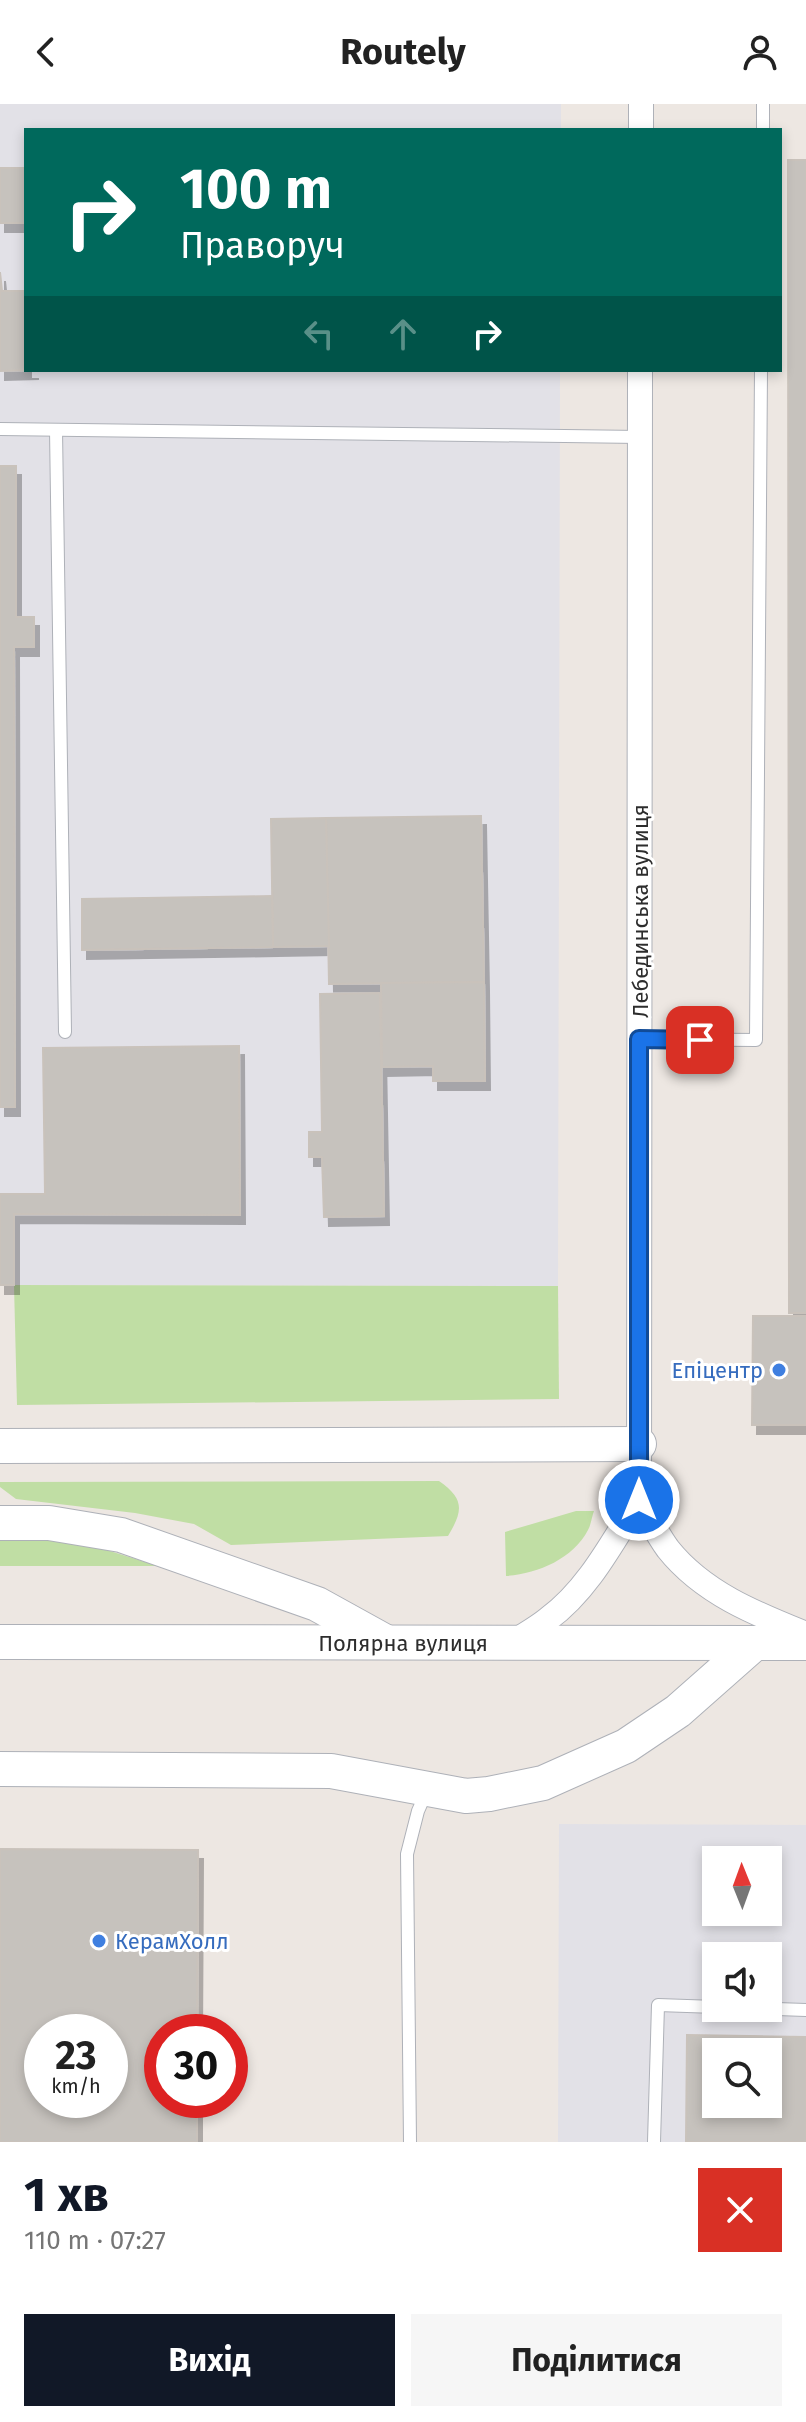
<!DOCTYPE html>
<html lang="uk">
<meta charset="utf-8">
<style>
:root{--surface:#fff;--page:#f6f6f6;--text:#222;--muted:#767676;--accent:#111827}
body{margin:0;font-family:"Fira Sans",sans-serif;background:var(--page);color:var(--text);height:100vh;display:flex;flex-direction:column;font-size:30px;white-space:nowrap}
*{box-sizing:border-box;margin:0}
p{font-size:26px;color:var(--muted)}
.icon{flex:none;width:44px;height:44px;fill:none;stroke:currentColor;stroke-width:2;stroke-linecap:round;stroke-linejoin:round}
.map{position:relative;height:2038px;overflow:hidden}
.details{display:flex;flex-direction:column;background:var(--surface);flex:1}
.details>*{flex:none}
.banner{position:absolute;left:24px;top:24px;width:758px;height:244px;border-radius:0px;box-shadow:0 4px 12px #0003;background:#00695c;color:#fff;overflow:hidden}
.needle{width:52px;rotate:359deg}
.buttons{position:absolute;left:702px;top:1742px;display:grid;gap:16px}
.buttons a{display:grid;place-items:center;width:80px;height:80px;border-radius:0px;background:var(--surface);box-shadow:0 4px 12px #0003;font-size:40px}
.speed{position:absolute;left:24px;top:1910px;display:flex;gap:16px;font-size:40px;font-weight:700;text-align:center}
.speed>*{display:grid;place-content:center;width:104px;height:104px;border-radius:50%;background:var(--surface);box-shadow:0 4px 12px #0003;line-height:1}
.speed small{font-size:20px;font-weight:400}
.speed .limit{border:12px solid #d22;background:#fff;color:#111}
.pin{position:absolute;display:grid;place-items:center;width:68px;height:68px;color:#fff;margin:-34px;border-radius:16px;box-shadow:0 4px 12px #0006}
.me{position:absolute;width:88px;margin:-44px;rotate:0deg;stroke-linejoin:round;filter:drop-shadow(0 0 6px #0008)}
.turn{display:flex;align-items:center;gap:28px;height:168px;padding:0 24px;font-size:36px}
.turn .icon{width:104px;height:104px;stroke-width:2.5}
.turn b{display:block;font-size:56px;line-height:68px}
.lanes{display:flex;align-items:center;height:76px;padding:0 24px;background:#0003;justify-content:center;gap:40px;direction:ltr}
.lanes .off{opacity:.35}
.round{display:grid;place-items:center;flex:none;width:84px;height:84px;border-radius:0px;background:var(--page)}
.overview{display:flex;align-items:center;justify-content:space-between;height:136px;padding:0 24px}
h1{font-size:48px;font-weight:700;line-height:60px;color:var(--accent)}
.cta{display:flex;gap:16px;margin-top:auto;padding:16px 24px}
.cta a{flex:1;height:92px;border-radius:0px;background:var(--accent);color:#fff;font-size:32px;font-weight:700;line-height:92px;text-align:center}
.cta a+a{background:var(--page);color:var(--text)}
header{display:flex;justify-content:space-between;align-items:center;height:104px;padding:0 24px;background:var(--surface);font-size:36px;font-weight:700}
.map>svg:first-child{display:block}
.industrial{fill:#e2e1e7;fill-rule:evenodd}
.green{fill:#c0dea4}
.building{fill:#c6c2bd;stroke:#c9c2bb;stroke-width:2;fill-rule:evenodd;filter:url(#shadow)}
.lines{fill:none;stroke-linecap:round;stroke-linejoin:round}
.lane-casing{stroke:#aeb1b8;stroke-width:14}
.street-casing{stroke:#aeb1b8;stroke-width:26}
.secondary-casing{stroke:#aeb1b8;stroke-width:36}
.lane{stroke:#fff;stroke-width:12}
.street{stroke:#fff;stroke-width:24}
.secondary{stroke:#fff;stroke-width:34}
.route-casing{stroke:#114b97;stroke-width:20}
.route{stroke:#1a73e8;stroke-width:14}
.shop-dot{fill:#3f7fe0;stroke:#fff;stroke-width:3}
.labels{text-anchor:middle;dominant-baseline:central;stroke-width:6;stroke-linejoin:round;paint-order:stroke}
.street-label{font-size:22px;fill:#2d2d2d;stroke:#fff}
.shop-label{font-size:22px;fill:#366cbe;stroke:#fff;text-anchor:end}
</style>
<header><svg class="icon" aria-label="back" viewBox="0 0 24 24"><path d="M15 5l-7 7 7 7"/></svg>Routely<svg class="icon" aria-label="person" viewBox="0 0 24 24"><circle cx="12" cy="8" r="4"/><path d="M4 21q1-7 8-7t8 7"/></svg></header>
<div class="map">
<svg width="806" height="2038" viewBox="0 0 806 2038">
<defs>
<filter id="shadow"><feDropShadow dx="5" dy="9" stdDeviation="0" flood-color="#0004"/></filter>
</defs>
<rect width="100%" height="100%" fill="#ede7e2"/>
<!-- industrial -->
<g class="industrial">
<polygon points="0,0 561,0 561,26 26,26 26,266 560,266 558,1182 0,1181"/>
<path d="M559 1720 806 1721V2038H558ZM716 1756H768V1808H716ZM716 1852H768V1904H716ZM716 1948H768V2000H716Z"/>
</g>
<!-- green -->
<g class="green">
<polygon points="14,1181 558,1182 559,1295 17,1301"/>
<path d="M439 1377C465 1395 463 1407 448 1432L231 1441 194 1420 135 1409 16 1395 0 1383V1378Z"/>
<path d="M576 1407H594C592 1412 591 1421 588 1426 573 1455 537 1470 506 1472L505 1428Z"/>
<polygon points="0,1433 44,1433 97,1443 158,1462 0,1462"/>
</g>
<!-- building -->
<g class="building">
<polygon points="788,56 806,56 806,1209 789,1209"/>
<rect x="0" y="64" width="26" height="55"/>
<polygon points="0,168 2,187 26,187 26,266 34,266 0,267"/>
<polygon points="0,362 16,362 16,513 34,513 34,543 14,543 15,1003 0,1003"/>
<polygon points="481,712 484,878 329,880 326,714"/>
<polygon points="326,714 329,842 273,843 271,715"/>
<polygon points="272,792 273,843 82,846 82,795"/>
<polygon points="484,878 485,977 433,977 433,962 382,963 381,879"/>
<polygon points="380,889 384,1112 324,1113 322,1053 309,1053 309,1028 322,1028 320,890"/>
<polygon points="239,942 240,1111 14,1110 14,1181 0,1181 0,1090 45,1090 43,944"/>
<polygon points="753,1212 806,1212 806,1321 752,1321"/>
<path d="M0 1745 198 1746 197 1928H162V1996H197V2038H0ZM42 1928H110V1996H42Z"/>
<path d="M687 1931 806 1933V2038H686ZM716 1948H768V2000H716Z"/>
</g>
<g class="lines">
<!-- lane casing -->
<g class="lane-casing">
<g id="lane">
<polyline points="763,26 763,0"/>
<polyline points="0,325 640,333"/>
<polyline points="56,326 65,928"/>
<polyline points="639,935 756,936 761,266"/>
<polyline points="749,1904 806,1906"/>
<polyline points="410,2038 407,1750 418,1707 426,1689"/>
<polyline points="654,2038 658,1901 716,1903"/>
</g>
</g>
<!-- street casing -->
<g class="street-casing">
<g id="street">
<polyline points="641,26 641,0"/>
<path d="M640 266 639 1396C648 1412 657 1430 668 1445 703 1489 756 1510 806 1530"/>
<path d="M512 1539C524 1531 537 1524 548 1515 588 1486 613 1437 639 1396"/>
</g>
</g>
<!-- secondary casing -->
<g class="secondary-casing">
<g id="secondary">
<polyline points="0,1342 639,1340"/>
<polyline points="0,1419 49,1419 121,1431 317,1500 384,1537"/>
<polyline points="0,1538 806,1539"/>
<polyline points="0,1665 331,1667 466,1692 489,1690 543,1679 626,1642 678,1607 755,1539"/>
</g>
</g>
<!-- lane -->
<use href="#lane" class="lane"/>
<!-- street -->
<use href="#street" class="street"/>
<!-- secondary -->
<use href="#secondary" class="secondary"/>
</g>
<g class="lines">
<!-- route casing -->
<g class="route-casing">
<polyline id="route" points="639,1396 639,935 700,936"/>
</g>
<!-- route -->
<use href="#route" class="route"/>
</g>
<!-- markers -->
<g class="shop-dot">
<circle cx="779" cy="1266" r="8"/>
<circle cx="99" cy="1837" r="8"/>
</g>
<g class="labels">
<!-- street labels -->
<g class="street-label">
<text transform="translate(640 807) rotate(-90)">Лебединська вулиця</text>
<text x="403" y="1539">Полярна вулиця</text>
</g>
<!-- shop labels -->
<g class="shop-label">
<text x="763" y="1266">Епіцентр</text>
<text x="115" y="1837" text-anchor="start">КерамХолл</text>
</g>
</g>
</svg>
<div class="buttons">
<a><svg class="needle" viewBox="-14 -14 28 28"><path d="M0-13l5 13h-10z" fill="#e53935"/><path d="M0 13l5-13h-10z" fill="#767676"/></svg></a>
<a><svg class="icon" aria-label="sound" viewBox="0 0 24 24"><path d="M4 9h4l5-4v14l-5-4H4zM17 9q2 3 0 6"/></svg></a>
<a><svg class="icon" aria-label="search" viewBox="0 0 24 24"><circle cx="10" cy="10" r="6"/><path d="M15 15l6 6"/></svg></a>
</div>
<div class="speed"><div>23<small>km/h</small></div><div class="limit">30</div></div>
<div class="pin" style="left:700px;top:936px;background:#d93025"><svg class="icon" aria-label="arrive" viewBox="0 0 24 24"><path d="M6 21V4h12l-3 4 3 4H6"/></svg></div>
<svg class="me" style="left:639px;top:1396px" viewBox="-20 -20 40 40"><circle r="17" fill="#1a73e8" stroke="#fff" stroke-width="3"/><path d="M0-11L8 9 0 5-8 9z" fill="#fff"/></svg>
<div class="banner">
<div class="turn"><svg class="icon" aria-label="right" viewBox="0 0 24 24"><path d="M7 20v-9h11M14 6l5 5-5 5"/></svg><div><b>100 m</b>Праворуч</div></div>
<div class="lanes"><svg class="icon off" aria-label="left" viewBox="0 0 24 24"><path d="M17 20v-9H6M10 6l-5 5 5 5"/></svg><svg class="icon off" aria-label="ahead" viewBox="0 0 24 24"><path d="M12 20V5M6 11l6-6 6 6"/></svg><svg class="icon" aria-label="right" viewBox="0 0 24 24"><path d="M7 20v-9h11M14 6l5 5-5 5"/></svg></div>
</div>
</div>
<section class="details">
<div class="overview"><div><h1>1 хв</h1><p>110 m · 07:27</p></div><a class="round" style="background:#d93025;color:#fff"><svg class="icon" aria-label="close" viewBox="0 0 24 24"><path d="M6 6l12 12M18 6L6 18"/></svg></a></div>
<div class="cta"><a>Вихід</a><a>Поділитися</a></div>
</section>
